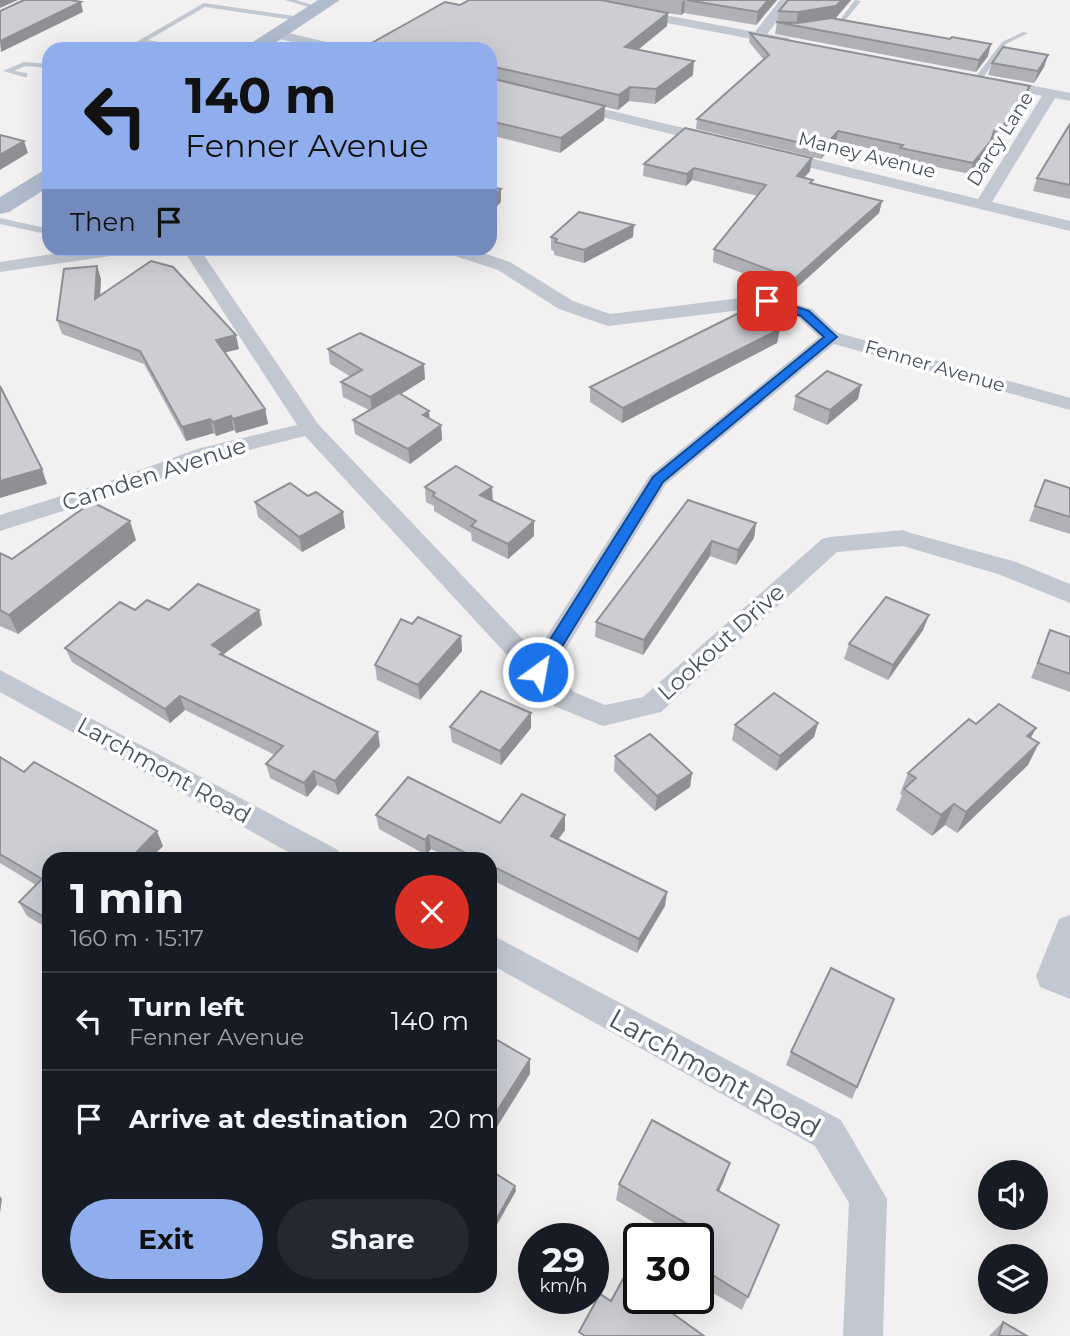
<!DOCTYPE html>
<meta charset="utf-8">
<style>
:root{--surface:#171b24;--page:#242831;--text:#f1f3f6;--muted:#9ea1a6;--line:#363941;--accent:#90aded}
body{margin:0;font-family:Montserrat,sans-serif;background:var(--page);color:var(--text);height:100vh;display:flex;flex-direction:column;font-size:26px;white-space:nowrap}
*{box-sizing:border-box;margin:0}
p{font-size:23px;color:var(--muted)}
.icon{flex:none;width:38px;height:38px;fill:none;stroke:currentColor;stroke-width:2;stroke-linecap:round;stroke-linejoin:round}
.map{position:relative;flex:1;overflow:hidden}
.sheet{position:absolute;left:42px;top:852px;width:455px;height:441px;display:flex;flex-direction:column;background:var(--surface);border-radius:21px;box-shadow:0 7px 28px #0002}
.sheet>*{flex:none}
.banner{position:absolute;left:42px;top:42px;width:455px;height:214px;border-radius:21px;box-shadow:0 7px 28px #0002;background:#90aded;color:#111;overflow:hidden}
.buttons{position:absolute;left:978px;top:1160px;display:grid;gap:14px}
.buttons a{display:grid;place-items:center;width:70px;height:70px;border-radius:50%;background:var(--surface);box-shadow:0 7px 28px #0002;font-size:35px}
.speed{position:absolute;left:518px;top:1223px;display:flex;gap:14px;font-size:35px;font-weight:700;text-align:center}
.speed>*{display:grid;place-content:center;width:91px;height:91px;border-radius:50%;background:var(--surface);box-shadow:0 7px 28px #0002;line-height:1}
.speed small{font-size:18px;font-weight:400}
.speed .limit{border:4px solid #111;border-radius:10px;background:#fff;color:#111}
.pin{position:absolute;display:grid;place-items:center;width:60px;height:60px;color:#fff;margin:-30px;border-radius:14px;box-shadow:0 4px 10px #0006}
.me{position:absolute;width:77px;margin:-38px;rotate:32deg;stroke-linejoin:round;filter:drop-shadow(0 0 5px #0008)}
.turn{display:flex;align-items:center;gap:24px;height:147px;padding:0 28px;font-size:32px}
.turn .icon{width:91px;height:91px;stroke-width:2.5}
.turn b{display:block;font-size:49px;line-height:60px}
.then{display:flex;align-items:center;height:66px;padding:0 28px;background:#0003;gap:14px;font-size:26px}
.round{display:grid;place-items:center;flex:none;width:74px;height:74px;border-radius:37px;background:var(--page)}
.summary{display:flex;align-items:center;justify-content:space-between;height:119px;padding:0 28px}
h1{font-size:42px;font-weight:700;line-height:52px}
.action{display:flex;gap:14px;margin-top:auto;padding:14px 28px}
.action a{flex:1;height:80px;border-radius:42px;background:var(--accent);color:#111;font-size:28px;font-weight:700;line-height:80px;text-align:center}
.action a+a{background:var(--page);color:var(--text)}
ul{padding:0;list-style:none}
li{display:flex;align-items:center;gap:21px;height:98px;padding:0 28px;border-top:2px solid var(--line)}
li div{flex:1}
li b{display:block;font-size:26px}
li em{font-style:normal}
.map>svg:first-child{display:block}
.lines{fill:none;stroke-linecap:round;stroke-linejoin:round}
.service{fill:#c1c8d2;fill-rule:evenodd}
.minor{fill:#c1c8d2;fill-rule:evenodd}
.primary{fill:#b0bcce;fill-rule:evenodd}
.wall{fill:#b0b1b6}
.shaded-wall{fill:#909094}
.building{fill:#cdced4;stroke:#909094;stroke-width:2}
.route{fill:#1a73e8;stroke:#114b97;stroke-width:2}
.labels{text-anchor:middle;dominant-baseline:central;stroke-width:7;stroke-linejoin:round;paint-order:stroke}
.far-street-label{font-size:19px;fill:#48515e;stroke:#fff}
.street-label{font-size:23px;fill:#48515e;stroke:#fff}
.near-street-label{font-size:28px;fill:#48515e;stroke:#fff}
</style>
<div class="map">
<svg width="1070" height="1336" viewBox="0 0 1070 1336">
<rect width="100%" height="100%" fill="#f2f0f0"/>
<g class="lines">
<!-- service -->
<g class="service">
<polygon points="285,0 296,0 322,8 319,10"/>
<polygon points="855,0 861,1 843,23 826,27 826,25 839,21"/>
<path d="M204 3 301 17 304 19 301 21 205 7 148 40 192 49C176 49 161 44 146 44 139 44 133 49 124 49Z"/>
<polygon points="1023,32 1028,33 1006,44 981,81 975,81 974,79 1002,42"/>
<polygon points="24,62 49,64 49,68 25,66 14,71 27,73 27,77 24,77 3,71"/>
<polygon points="0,218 41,227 49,225 49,231 41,233 0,224"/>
</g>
<!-- minor -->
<g class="minor">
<polygon points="560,0 586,0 755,32 780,0 793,0 767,34 789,38 791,41 784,45 566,4"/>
<polygon points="276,30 343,46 345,49 322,49 271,37 269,34"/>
<polygon points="994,78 1070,93 1070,101 1055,98 992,202 1070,221 1070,231 771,158 769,155 777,150 978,199 1042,96 989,85 989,79"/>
<polygon points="570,101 721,137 724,140 716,145 565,108 563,105"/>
<polygon points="91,248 139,248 131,253 0,272 0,262"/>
<polygon points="182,248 199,248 318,424 536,653 650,475 819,337 798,317 766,307 608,326 559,309 498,270 443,252 441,248 468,248 510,262 573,301 610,314 767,295 812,309 838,333 1070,398 1070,410 834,344 666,484 553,670 574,692 605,705 643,697 822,539 830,537 903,530 911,533 1016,562 1070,584 1070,603 998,574 903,546 837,552 661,712 603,726 554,706 305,436 213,459 132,489 0,531 0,515 116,479 197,449 297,425"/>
<polygon points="0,670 338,850 342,859 301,859 0,692"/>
<polygon points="1070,915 1070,999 1040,987 1036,976 1059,919"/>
<polygon points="490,934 841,1120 887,1199 883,1336 843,1336 849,1203 815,1146 490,964"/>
</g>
<!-- primary -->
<g class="primary">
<polygon points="318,0 340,0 266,49 242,49"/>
<polygon points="49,170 49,187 9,212 0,214 0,197 41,172"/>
</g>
</g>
<!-- wall -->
<g class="wall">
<polygon points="469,0 777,0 756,25 684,13 681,15 668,13 667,26 638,50 693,75 655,104 629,101 618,110 605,107 604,120 560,153 494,136 490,139 490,49 460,5"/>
<polygon points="788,0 851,0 835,19 988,56 976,72 775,34 779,11"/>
<polygon points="750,33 1030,86 1027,96 1009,124 995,142 991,141 988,151 970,174 898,159 899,155 836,141 821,159 696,129 697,119 764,60 749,42"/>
<polygon points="1048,55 1044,67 1034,83 988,75 992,63"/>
<polygon points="1070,124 1070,199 1033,191 1037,178"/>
<polygon points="644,164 810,171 804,178 813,184 882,201 879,213 792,292 713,262 714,249 758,196 692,180 686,186 643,176"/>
<polygon points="551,237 633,237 584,263 554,255 554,251 551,250"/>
<polygon points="97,266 101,279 100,296 239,349 224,352 265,409 268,424 236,433 234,430 216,436 214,433 186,441 144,364 62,334 57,320"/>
<polygon points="780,329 777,343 622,423 590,402 590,387"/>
<polygon points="328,349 425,379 401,394 430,419 441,425 442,440 410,464 355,434 353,420 369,410 343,397 341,382 351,377 330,364"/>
<polygon points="861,385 858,399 827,425 793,410 796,396"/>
<polygon points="1045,480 1070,488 1070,534 1029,521"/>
<polygon points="425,487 493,501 534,521 534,536 508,559 472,541 471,533 434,511 434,506 426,502"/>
<polygon points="688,500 756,523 754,538 736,565 710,556 643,655 595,637 596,622"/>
<polygon points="255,502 345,528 302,552 258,517"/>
<polygon points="136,540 18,634 0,626 0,553 12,559"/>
<polygon points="169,610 259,610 262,625 224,654 224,657 380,746 338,795 317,785 307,797 270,778 266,764 275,755 185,710 170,723 72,662 65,648"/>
<polygon points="929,615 923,630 888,680 844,659 849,644"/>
<polygon points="412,624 461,636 462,651 420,700 377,680 375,665"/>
<polygon points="1050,630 1070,637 1070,692 1031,678"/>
<polygon points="531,713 531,728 501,765 452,742 450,727"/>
<polygon points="818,723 814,737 776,771 732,740 735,725"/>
<polygon points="976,724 1031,738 1028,765 957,833 945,825 932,836 896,810 902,795 900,794 908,773"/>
<polygon points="615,756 692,773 690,787 655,811 614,771"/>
<polygon points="0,757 24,772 163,846 150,859 49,859 49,929 27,916 19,902 36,885 0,863"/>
<polygon points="376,815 500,823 565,815 565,830 558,840 665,906 637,953 490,879 490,859 451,859 431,849 426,855 379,829"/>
<polygon points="791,1052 857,1087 852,1099 786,1065"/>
<polygon points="724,1180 719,1191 779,1225 742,1310 698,1284 698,1239 682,1239 616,1200 619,1184"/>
<polygon points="1003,1322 999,1336 989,1336"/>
</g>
<!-- shaded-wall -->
<g class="shaded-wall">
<polygon points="0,0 18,0 0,8"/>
<polygon points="685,0 684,13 681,15 682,2"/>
<polygon points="768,0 777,0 756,25 758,12"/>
<polygon points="842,0 851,0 834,20 796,25 798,12"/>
<polygon points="81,2 83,12 1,52 0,41"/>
<polygon points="668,13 667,26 624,61 625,47"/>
<polygon points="991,44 988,56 976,72 979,60"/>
<polygon points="1048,55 1044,67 1034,83 1038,71"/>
<polygon points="694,61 693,75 655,104 656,89"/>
<polygon points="1030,86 1027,96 1009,124 995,142 998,132"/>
<polygon points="630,87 629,101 618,110 619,95"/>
<polygon points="605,106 604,120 560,153 561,138"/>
<polygon points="494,122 494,136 490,139 490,124"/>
<polygon points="838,131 836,141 821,159 823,148"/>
<polygon points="994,131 988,151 970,174 973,163"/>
<polygon points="24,141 28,153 0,170 0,155"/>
<polygon points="812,158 810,171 795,188 797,176"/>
<polygon points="694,168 692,180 686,186 687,174"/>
<polygon points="501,189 501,202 490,214 490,200"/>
<polygon points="882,201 879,213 792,292 794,279"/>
<polygon points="634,225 633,237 584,263 584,250"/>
<polygon points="97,266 101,279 99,313 95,299"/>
<polygon points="780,329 777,343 622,423 623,408"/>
<polygon points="236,335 239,349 219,354 216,340"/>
<polygon points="424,364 425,379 372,412 370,397"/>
<polygon points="861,385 858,399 827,425 830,410"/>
<polygon points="265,409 268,424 236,433 233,419"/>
<polygon points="429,411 430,426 423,415"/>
<polygon points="231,416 234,430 216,436 213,422"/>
<polygon points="210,419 214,433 186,441 182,427"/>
<polygon points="441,425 442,440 410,464 408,449"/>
<polygon points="42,469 47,484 0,498 0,481"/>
<polygon points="492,487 493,502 480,495"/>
<polygon points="343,512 345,528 302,552 299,537"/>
<polygon points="130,521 136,540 18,634 9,615"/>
<polygon points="534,521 534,536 508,559 508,544"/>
<polygon points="756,523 754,538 736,565 738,550"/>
<polygon points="712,541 710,556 643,655 644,640"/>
<polygon points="259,610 262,625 224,654 227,666 212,645"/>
<polygon points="929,615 923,630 888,680 893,665"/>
<polygon points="461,636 462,651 420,700 418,685"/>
<polygon points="180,696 185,710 170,723 165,709"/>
<polygon points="531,713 531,728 501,765 500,751"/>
<polygon points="818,723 814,737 776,771 780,756"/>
<polygon points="1036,728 1025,749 1027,736"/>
<polygon points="378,732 380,746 338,795 335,781"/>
<polygon points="1039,743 1028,765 957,833 966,812"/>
<polygon points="314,771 317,785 307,797 304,783"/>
<polygon points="692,773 690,787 655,811 657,796"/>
<polygon points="954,804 945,825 932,836 941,815"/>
<polygon points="565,815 565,830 550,850 551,836"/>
<polygon points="157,831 163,846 150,859 130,859"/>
<polygon points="429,835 431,849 426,855 425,840"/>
<polygon points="667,892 665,906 637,953 639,939"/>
<polygon points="530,1059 530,1074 490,1138 490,1122"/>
<polygon points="730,1163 724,1180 712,1206 717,1190"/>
<polygon points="515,1186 516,1191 490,1237 490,1231"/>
<polygon points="0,1196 2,1199 0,1213"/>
</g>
<!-- building -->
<g class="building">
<polygon points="24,0 71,0 81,2 0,41 0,11"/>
<polygon points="469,0 601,0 668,13 625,47 694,61 656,89 630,87 619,95 490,66 490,49 361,49 445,2 460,5"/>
<polygon points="687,0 768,0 758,12"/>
<polygon points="788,0 842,0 836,6 798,12 779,11"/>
<polygon points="831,18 950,39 952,37 991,44 979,60 776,22 798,23"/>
<polygon points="750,33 1030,86 1012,114 998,132 994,131 991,141 973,163 900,148 903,145 838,131 823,148 697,119 769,55"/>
<polygon points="1003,47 1048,55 1038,71 992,63"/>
<polygon points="490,78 605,106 561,138 494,122 490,124"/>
<polygon points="1070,124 1070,185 1037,178"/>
<polygon points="685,128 812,158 797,176 813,180 810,183 882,201 794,279 714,249 766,185 694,168 687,174 644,164"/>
<polygon points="0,135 24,141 0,155"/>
<polygon points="490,187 501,189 490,200"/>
<polygon points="579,212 634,225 584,250 555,242 557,239 551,237"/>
<polygon points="151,261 173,267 236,335 216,340 265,409 233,419 231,416 213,422 210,419 182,427 140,351 57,320 64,269 97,266 95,299"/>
<polygon points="745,310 780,329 623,408 590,387"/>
<polygon points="360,333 424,364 370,397 341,382 362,370 328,349"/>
<polygon points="827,371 861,385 830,410 796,396"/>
<polygon points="0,386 42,469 0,481"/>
<polygon points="399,393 429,411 423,415 441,425 408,449 353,420"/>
<polygon points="456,466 492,487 480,495 534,521 508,544 471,526 476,521 433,496 435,493 425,487"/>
<polygon points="1045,480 1070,488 1070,517 1035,506"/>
<polygon points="290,483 308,496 316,492 343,512 299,537 255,502"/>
<polygon points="688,500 756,523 738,550 712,541 644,640 596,622"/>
<polygon points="92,502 130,521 9,615 0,610 0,553 12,559"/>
<polygon points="198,584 259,610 212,645 223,652 220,654 378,732 335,781 314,771 304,783 266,764 283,746 180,696 165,709 65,648 120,602 135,610 147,600 169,610"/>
<polygon points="886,597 929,615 893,665 849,644"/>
<polygon points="418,617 461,636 418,685 375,665 401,619 412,624"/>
<polygon points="1050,630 1070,637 1070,674 1038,663"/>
<polygon points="481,691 531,713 500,751 450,727"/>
<polygon points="774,693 818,723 780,756 735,725"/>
<polygon points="999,704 1036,728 1027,736 1039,743 966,812 954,804 941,815 904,789 916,778 908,773 969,719 976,724"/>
<polygon points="650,734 692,773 657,796 615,756"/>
<polygon points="0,757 24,772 34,762 157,831 130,859 49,859 49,920 19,902 42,879 0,854"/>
<polygon points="408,777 500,823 522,794 565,815 551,836 667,892 639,939 490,865 490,859 478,859 429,835 425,840 376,815"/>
<polygon points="831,968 894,999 857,1087 791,1052"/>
<polygon points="490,1036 530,1059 490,1122"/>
<polygon points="652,1120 730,1163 717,1190 779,1225 748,1297 698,1266 698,1239 686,1239 692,1227 619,1184"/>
<polygon points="490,1170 515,1186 490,1231"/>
<polygon points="623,1279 639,1290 639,1298 651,1298 704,1336 585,1336 579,1332 600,1294 611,1301"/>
<polygon points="1003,1322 1027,1336 999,1336"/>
</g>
<!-- route -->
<polygon class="route" points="767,297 809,311 837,337 663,482 544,676 532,676 530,672 532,668 653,477 824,337 801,316 763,303 763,298"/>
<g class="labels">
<!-- far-street labels -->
<g class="far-street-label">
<text transform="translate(1000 139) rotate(-58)">Darcy Lane</text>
<text transform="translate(867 155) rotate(14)">Maney Avenue</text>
<text transform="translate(935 366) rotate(16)">Fenner Avenue</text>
</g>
<!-- street labels -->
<g class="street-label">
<text transform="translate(154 474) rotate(-18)">Camden Avenue</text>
<text transform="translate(721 642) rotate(-42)">Lookout Drive</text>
<text transform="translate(164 770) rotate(29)">Larchmont Road</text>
</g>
<!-- near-street labels -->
<g class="near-street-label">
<text transform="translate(715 1073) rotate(29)">Larchmont Road</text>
</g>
</g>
</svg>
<div class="buttons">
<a><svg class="icon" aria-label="sound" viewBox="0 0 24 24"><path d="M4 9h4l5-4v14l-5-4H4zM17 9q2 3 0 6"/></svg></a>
<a><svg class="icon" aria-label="layers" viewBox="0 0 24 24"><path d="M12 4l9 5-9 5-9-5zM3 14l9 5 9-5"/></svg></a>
</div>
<div class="speed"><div>29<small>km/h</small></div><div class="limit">30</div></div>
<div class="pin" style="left:767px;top:301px;background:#d93025"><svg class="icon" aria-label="arrive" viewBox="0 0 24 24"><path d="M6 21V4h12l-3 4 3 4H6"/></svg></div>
<svg class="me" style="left:538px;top:672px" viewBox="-20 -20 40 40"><circle r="17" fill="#1a73e8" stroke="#fff" stroke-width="3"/><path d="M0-11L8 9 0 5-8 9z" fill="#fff"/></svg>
<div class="banner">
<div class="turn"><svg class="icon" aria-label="left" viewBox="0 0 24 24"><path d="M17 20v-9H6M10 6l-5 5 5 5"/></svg><div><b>140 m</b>Fenner Avenue</div></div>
<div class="then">Then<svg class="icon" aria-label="arrive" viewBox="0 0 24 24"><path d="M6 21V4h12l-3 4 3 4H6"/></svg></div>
</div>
<section class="sheet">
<div class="summary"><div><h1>1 min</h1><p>160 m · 15:17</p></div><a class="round" style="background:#d93025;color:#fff"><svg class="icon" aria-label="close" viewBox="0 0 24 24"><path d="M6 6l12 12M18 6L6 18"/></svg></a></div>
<ul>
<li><svg class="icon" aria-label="left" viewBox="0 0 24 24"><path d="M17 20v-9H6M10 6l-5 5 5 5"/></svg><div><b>Turn left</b><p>Fenner Avenue</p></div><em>140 m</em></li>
<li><svg class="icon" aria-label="arrive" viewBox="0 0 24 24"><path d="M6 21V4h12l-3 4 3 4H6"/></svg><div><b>Arrive at destination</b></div><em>20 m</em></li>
</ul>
<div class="action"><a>Exit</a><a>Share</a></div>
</section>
</div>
